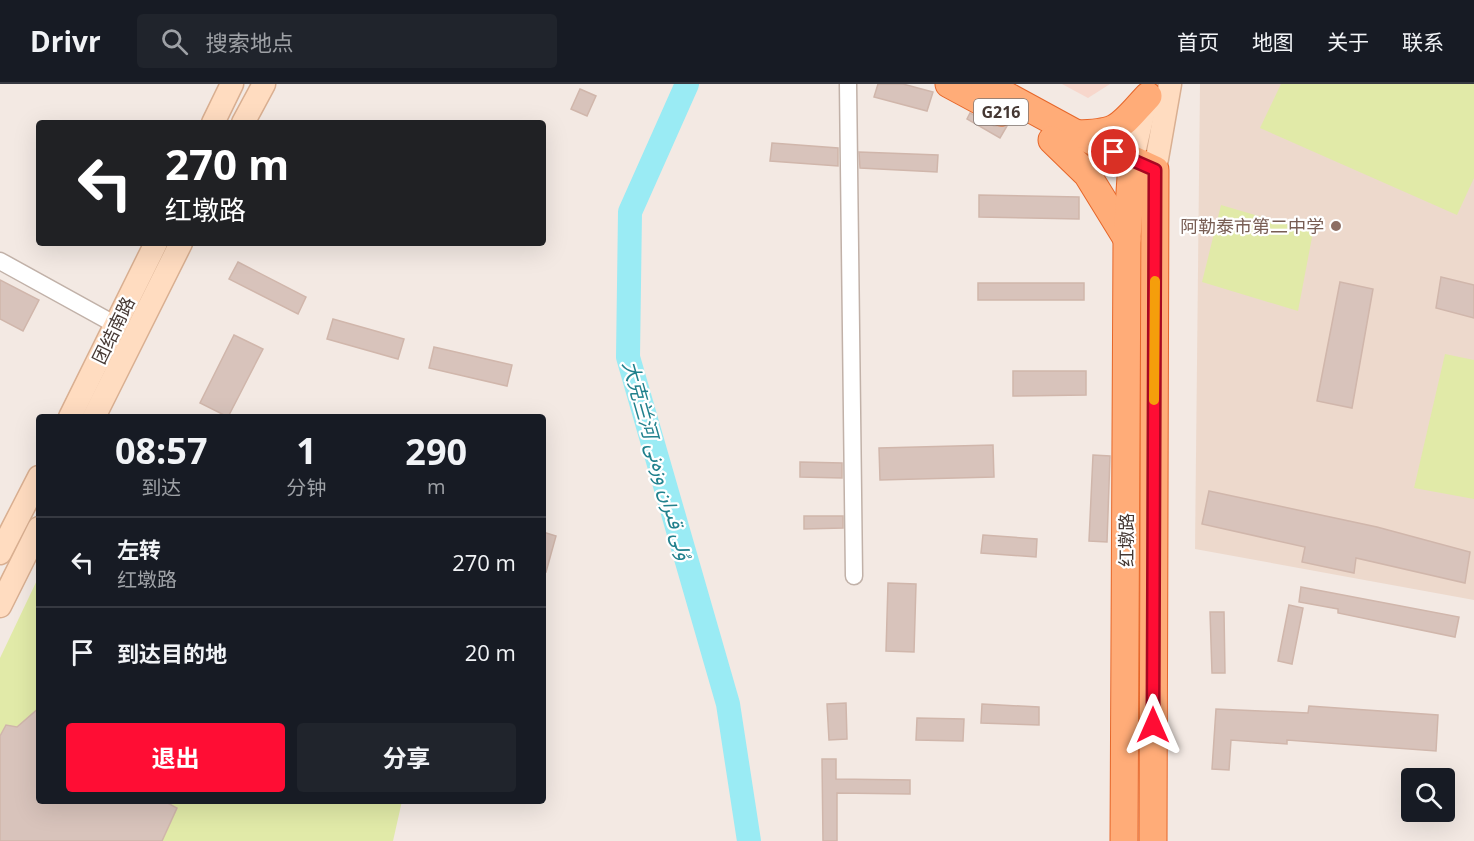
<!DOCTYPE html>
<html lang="zh">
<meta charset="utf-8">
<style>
:root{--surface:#171b24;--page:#20242c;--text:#f1f3f6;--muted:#9ea1a6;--line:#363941;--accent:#ff0d34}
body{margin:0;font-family:"Open Sans",Vazirmatn,"Noto Sans SC",sans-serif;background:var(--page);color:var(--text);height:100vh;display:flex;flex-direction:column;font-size:22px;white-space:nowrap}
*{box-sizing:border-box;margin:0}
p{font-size:20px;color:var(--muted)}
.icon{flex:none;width:33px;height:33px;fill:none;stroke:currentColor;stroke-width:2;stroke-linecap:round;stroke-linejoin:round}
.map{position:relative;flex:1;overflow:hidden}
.details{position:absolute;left:36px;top:330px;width:510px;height:390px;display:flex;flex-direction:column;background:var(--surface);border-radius:6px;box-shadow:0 6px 24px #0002}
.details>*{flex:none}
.top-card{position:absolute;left:36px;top:36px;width:510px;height:126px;border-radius:6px;box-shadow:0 6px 24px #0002;background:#202124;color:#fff;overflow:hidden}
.buttons{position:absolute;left:1401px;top:684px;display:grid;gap:12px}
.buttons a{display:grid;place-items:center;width:54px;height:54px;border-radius:6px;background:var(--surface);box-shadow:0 6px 24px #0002;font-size:30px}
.pin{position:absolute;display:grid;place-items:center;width:51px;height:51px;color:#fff;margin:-26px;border:3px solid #fff;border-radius:50%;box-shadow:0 2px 6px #0007}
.me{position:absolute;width:66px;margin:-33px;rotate:0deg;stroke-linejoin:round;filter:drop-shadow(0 0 4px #0008)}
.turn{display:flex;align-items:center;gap:21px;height:126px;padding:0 30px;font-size:27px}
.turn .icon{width:78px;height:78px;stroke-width:2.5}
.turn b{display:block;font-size:42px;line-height:51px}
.eta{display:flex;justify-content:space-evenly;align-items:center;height:102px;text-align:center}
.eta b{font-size:36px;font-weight:700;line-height:42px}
.button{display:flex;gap:12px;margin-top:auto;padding:12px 30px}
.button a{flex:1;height:69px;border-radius:6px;background:var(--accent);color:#fff;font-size:24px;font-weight:700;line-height:69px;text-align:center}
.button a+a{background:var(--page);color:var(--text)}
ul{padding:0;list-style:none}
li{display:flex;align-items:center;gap:18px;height:90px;padding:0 30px;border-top:2px solid var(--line)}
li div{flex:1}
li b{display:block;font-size:22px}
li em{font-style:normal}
header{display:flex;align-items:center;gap:36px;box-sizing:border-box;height:84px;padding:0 30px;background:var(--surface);border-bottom:2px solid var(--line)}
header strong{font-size:28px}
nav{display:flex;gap:33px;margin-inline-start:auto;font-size:21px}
.search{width:420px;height:54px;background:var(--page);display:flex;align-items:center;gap:15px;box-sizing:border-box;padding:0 21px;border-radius:6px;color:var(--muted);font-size:22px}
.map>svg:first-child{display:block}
.commercial{fill:#f7d7cc}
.education{fill:#edd9cc}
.green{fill:#e1eaa8}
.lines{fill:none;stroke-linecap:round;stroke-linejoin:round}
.river{stroke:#9aebf4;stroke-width:24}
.building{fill:#d8c3bb;stroke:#d0b6ab;stroke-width:1.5}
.minor-casing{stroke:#c1b1a8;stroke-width:19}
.secondary-casing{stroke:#d9af91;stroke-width:25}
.trunk-casing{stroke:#e66629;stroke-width:29}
.minor{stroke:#fff;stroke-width:16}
.secondary{stroke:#ffdcc0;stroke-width:22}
.trunk{stroke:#ffac78;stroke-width:27}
.route-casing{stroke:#a60822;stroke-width:15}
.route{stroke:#ff0d34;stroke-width:10}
.slow{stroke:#f59e0b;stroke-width:10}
.education-dot{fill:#8d6e63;stroke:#fff;stroke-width:2}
.labels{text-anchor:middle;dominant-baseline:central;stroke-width:4.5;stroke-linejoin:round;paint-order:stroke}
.shield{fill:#fff;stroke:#7d7470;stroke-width:1.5}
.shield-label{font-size:16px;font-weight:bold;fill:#453833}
.education-label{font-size:18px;fill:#785e54;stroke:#fff;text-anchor:end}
.street-label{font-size:18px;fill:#453833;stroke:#fff}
.water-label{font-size:20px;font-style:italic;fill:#21818d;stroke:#fff}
</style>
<header>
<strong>Drivr</strong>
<div class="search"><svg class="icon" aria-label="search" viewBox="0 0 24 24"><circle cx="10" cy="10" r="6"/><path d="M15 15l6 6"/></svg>搜索地点</div>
<nav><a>首页</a><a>地图</a><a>关于</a><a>联系</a></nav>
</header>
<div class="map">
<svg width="1474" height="757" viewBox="0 0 1474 757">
<rect width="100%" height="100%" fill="#f3e9e3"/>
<!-- commercial -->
<polygon class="commercial" points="1062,0 1110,0 1088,14"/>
<!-- education -->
<polygon class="education" points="1200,0 1474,0 1474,516 1195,465"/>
<!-- green -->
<g class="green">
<polygon points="1281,0 1474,0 1474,94 1457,131 1260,44"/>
<polygon points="1221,121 1313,148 1298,227 1202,198"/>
<polygon points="1445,270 1474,276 1474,415 1414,404"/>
<polygon points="39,492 39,717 402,717 393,757 0,757 0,574"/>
</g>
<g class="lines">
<!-- river -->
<polyline class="river" points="687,0 630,128 628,273 728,620 749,757"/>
</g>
<!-- building -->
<g class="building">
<polygon points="878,0 903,0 933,8 927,27 874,13"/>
<polygon points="580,5 596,12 587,32 571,25"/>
<polygon points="970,29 994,42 1007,42 1000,54 967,35"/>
<polygon points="772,59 838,64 838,82 770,77"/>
<polygon points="859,68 938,71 937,88 860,84"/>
<polygon points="979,111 1079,113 1079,135 979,133"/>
<polygon points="238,178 306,213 298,230 229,195"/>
<polygon points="1441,193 1474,201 1474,234 1436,224"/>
<polygon points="0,196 39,216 23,247 0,235"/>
<polygon points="1340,198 1373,205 1352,324 1317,317"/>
<rect x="978" y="199" width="106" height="17"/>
<polygon points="333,235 404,255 398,275 327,255"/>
<polygon points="234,251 263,265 228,333 200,319"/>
<polygon points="434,263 512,281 507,302 429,284"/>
<polygon points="1013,287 1086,287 1086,311 1013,312"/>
<polygon points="993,361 994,393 880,396 879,364"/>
<polygon points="1093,371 1110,372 1107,458 1089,457"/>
<polygon points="800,378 842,379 842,394 800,393"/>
<polygon points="1209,407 1377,443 1470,468 1465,499 1356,474 1354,489 1302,478 1305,463 1202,440"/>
<polygon points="804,432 843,432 843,444 804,445"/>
<polygon points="543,448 556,452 546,488 543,487"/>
<polygon points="983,451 1037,455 1036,473 981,469"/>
<polygon points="888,499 916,500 914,568 886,567"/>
<polygon points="1301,503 1459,533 1455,553 1338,529 1338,525 1299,518"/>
<polygon points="1289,521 1303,524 1292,580 1278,577"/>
<polygon points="1210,528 1224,528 1225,589 1212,589"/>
<polygon points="846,619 847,655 829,656 827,620"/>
<polygon points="982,620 1039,623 1039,641 981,639"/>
<polygon points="1309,622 1438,631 1436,667 1287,656 1287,660 1231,656 1229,686 1212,685 1216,625 1308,629"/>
<polygon points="39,624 39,717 164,717 177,724 162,757 0,757 0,652 6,641 17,643"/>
<polygon points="917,634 964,635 963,657 916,656"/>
<polygon points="822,675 836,675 836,695 910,696 910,710 837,709 837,757 823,757"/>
</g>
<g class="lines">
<!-- minor casing -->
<g class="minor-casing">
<g id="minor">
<polyline points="848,0 854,492"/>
<polyline points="0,177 116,241"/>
</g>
</g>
<!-- secondary casing -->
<g class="secondary-casing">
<g id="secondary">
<polyline points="213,39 232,0"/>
<polyline points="243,39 264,0"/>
<polyline points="1132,77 1148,10"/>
<polyline points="1155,86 1170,0"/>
<polyline points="70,333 156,159"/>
<polyline points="94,333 181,159"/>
<polyline points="0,469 39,393"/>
<polyline points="0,522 39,444"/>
</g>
</g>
<!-- trunk casing -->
<g class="trunk-casing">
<g id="trunk">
<polyline points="949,0 1001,28"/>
<polyline points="985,0 1077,50 1155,86 1153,757"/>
<path d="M1077 50C1120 49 1119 43 1148 12"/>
<polyline points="1052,56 1087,90 1127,155"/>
<polyline points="1124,757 1127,155 1132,77"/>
</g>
</g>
<!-- minor -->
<use href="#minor" class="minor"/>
<!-- secondary -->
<use href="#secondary" class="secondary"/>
<!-- trunk -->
<use href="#trunk" class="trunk"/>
</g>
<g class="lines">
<!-- route casing -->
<g class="route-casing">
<polyline id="route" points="1114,68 1155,86 1153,641"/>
</g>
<!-- route -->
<use href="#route" class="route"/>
<!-- slow -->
<polyline class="slow" points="1154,316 1155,197"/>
</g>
<!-- markers -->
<circle class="education-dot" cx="1336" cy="142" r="6"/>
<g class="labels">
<!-- shield labels -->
<rect class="shield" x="974" y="15" width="54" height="26" rx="4.5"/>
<g class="shield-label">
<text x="1001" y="28">G216</text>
</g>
<!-- education labels -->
<g class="education-label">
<text x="1324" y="142">阿勒泰市第二中学</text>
</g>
<!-- street labels -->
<g class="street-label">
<text transform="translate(113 246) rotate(-64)">团结南路</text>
<text transform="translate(1126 456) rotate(-90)">红墩路</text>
</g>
<!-- water labels -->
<g class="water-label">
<text transform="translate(658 376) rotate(74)">大克兰河 ۇلى قىران وزەنى</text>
</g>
</g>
</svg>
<div class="buttons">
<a><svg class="icon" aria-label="search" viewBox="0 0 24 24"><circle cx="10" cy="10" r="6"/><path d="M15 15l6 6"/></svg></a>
</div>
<div class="pin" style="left:1114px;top:68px;background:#d93025"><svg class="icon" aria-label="arrive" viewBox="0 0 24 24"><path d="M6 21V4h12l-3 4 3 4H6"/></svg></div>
<svg class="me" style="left:1153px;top:641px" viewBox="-20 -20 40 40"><path d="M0-17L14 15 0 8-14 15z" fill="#ff0d34" stroke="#fff" stroke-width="4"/></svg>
<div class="top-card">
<div class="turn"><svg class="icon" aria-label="left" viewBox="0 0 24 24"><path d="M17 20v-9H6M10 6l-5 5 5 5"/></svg><div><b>270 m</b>红墩路</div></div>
</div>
<section class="details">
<div class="eta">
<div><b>08:57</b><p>到达</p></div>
<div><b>1</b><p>分钟</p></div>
<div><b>290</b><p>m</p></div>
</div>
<ul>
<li><svg class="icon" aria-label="left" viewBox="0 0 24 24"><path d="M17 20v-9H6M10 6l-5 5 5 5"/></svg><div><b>左转</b><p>红墩路</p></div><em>270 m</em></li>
<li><svg class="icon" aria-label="arrive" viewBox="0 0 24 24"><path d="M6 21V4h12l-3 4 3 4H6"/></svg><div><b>到达目的地</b></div><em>20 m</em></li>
</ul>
<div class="button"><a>退出</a><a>分享</a></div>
</section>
</div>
